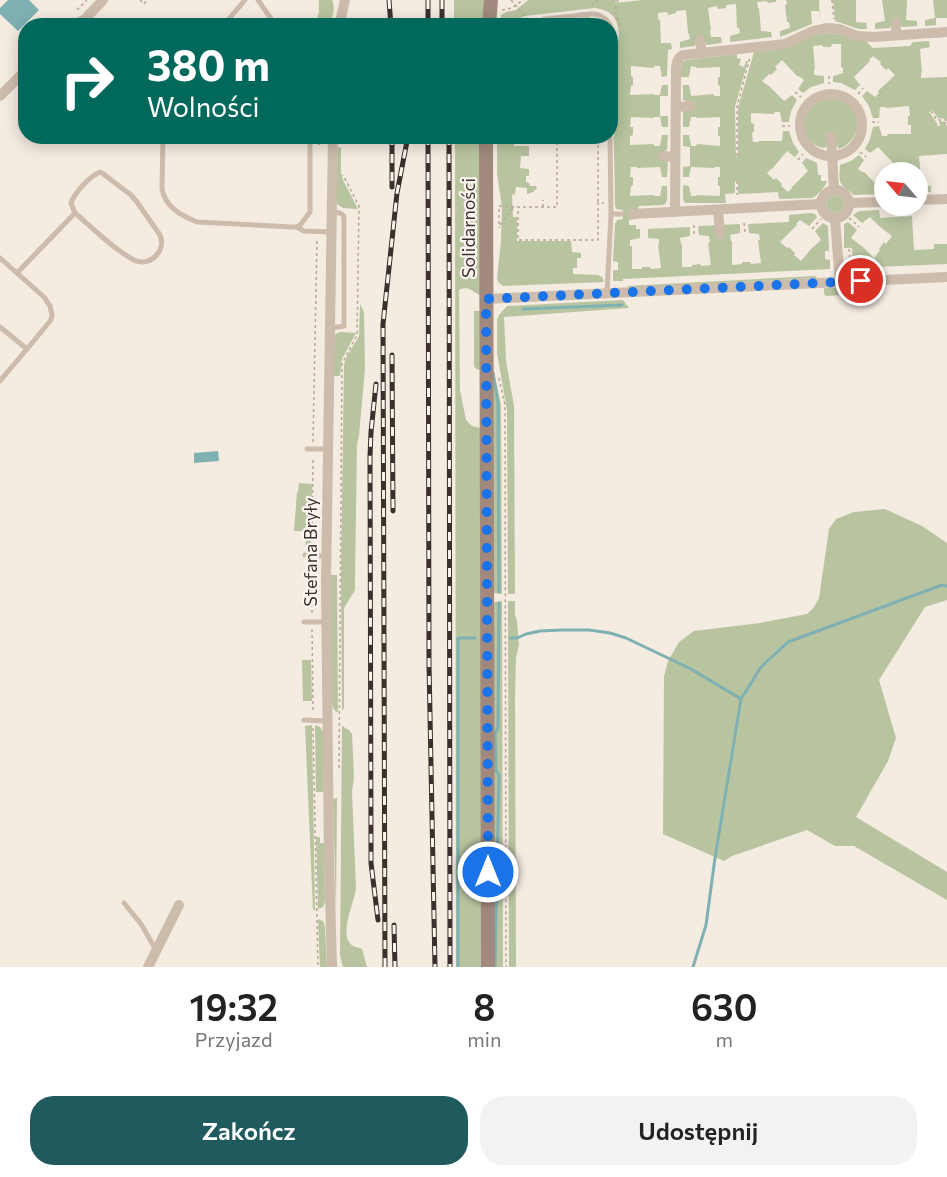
<!DOCTYPE html>
<html lang="pl">
<meta charset="utf-8">
<style>
:root{--surface:#fff;--page:#f2f2f2;--text:#222;--muted:#767676;--accent:#1f5a5e}
body{margin:0;font-family:Commissioner,sans-serif;background:var(--page);color:var(--text);height:100vh;display:flex;flex-direction:column;font-size:22px;white-space:nowrap}
*{box-sizing:border-box;margin:0}
p{font-size:20px;color:var(--muted)}
.icon{flex:none;width:33px;height:33px;fill:none;stroke:currentColor;stroke-width:2;stroke-linecap:round;stroke-linejoin:round}
.map{position:relative;height:967px;overflow:hidden}
.drawer{display:flex;flex-direction:column;background:var(--surface);flex:1}
.drawer>*{flex:none}
.banner{position:absolute;left:18px;top:18px;width:600px;height:126px;border-radius:24px;box-shadow:0 3px 15px #0003;background:#00695c;color:#fff;overflow:hidden}
.needle{width:39px;rotate:298deg}
.controls{position:absolute;left:874px;top:162px;display:grid;gap:12px}
.controls a{display:grid;place-items:center;width:54px;height:54px;border-radius:50%;background:var(--surface);box-shadow:0 3px 15px #0003;font-size:30px}
.pin{position:absolute;display:grid;place-items:center;width:51px;height:51px;color:#fff;margin:-26px;border:3px solid #fff;border-radius:50%;box-shadow:0 2px 6px #0007}
.me{position:absolute;width:66px;margin:-33px;rotate:0deg;stroke-linejoin:round;filter:drop-shadow(0 0 4px #0008)}
.turn{display:flex;align-items:center;gap:21px;height:126px;padding:0 30px;font-size:27px}
.turn .icon{width:78px;height:78px;stroke-width:2.5}
.turn b{display:block;font-size:42px;line-height:51px}
.eta{display:flex;justify-content:space-evenly;align-items:center;height:102px;text-align:center}
.eta b{font-size:36px;font-weight:600;line-height:42px}
.cta{display:flex;gap:12px;margin-top:auto;padding:12px 30px}
.cta a{flex:1;height:69px;border-radius:24px;background:var(--accent);color:#fff;font-size:24px;font-weight:600;line-height:69px;text-align:center}
.cta a+a{background:var(--page);color:var(--text)}
.map>svg:first-child{display:block}
.green{fill:#b8c4a0}
.water{fill:#7fb0b2}
.lines{fill:none;stroke-linecap:round;stroke-linejoin:round}
.stream{stroke:#7fb0b2;stroke-width:3}
.path{stroke:#b9a596;stroke-width:1.5;stroke-dasharray:3 3;stroke-linecap:butt}
.lane{stroke:#cdbbac;stroke-width:5}
.street{stroke:#cdbbac;stroke-width:10}
.secondary{stroke:#a18a7d;stroke-width:14}
.rail-casing{stroke:#3b302b;stroke-width:5}
.rail{stroke:#fbf5ee;stroke-width:3;stroke-dasharray:9;stroke-linecap:butt}
.route{stroke:#1a73e8;stroke-width:10;stroke-dasharray:0 18}
.labels{text-anchor:middle;dominant-baseline:central;stroke-width:4.5;stroke-linejoin:round;paint-order:stroke}
.street-label{font-size:18px;fill:#3b302b;stroke:#fbf5ee}
</style>
<div class="map">
<svg width="947" height="967" viewBox="0 0 947 967">
<rect width="100%" height="100%" fill="#f4ebe1"/>
<!-- green -->
<g class="green">
<path d="M319 0H332C336 8 332 18 330 25H315L319 12Z"/>
<polygon points="454,0 485,0 484,25 454,25"/>
<path d="M528 0H617L615 3 643 0H776V2L768 3 767 1 757 2 758 8H759L761 31 771 32 772 37 730 42V36L740 33 739 28H737L736 4 726 5V8L718 9 717 6 708 8 711 30 710 31 711 37H721L722 43 707 45 705 42 696 41 695 46 680 48V42L690 39 689 34 688 33 686 10 676 11V13L668 15 667 12 658 13V19L660 20 661 43H671L672 49 668 50 667 76 662 77 660 66H654V68L631 66V76L633 77V85L631 86 630 95 654 94V95H660L662 85H668V96H660V116H668V127H662L660 117H654V118L631 117 630 127H633V135L630 136V145L654 144V146H660L662 135H668L667 150 665 151V161L668 162 667 177H662L660 167 637 168V167H631L630 177H633V185L631 186 630 196 654 195V196H660L662 186H667C667 192 669 201 664 205L639 206 636 219 629 220V225H636V229H640V238L630 240V246H632V269H642V267H650L651 269 661 268 658 245H659V239L648 238V229L690 227V236L680 238 681 244H682V267H692V265L700 264 701 266 711 265 708 243 710 242 709 236 699 235 698 226 740 224V233L730 235 731 241H732V265L742 264V262H750L751 264 761 263 758 240H760L759 234 749 233 748 224 789 222V215L811 213 815 214 817 217 809 226 800 220 796 224 797 225 780 242 787 248 789 247 795 253 794 255 801 261 811 249 821 240 815 231 823 223 828 226 829 251H825V259L830 260V269L623 279V281H613V270H618V262L613 261 615 224 617 220 623 219V210L616 209 615 205C615 158 611 109 615 62 616 49 622 34 616 21 612 12 604 9 594 8L525 16 520 18 514 25 500 26 501 15 506 12 516 10Z"/>
<polygon points="786,0 819,0 820,21 819,11 811,11 812,24 780,37 780,31 790,28 789,22 787,22 785,5 787,4"/>
<polygon points="833,0 856,0 856,22 866,23 867,29 859,29 835,21"/>
<polygon points="882,0 907,0 906,20 917,21 917,26 902,27 901,25 891,26 890,28 875,29 875,23 885,21"/>
<polygon points="933,0 947,0 947,18 936,18 936,25 925,26 925,20 935,18"/>
<path d="M588 17 600 20 605 25H554C563 18 577 18 588 17Z"/>
<path d="M824 33 837 34 866 41 873 48 910 46 913 42 929 41 930 47 920 49 922 72 921 73V78L947 77V119L938 118 932 110 929 112 937 123V126H940L939 121 947 122 946 124 947 127V154L919 156 921 179H920V185L931 186V192L918 193V172H894L899 167 895 163 894 164 878 147 870 153 865 149 870 139 873 127 879 126 882 136H887L888 134H911V125H908V116H910L909 106 886 108V107H880L879 118H873L869 106 862 96 867 91 875 97 879 93 878 91 895 75 888 68 886 70 880 64 881 62 873 56 869 60 870 61 854 77 860 85 855 90 841 83 833 82V76L843 73V68L841 67V44H832L831 47H823L822 45 813 46 815 69H814V75L824 76V83L811 87 803 93 798 89 804 80 799 76 798 77 782 60 775 67 777 69 771 75 769 74 762 81 767 85H768L784 101 792 95 797 100 791 111 789 122H782L780 112H775L774 114 751 113V123L754 124V132L752 133 753 142H758L759 141H782L783 131H789L793 143 799 152 795 157 787 151 772 169H771L767 173 774 180 776 178 782 184 781 186 788 192 792 188V187L808 171 802 163 806 158 817 163 818 175H821V181H827C826 186 817 196 812 198L779 199 778 192 738 194V182L735 181V193L725 194 726 203H685L683 199V185L689 186 691 196H696L697 195 720 196V186H718V177H720V167H714V168L691 167 689 177H683V167L690 166V147L683 146V135H689L691 146H696L697 144 720 146V136H718V127H720V117L697 118 696 117H691L689 127H683V112L690 102 683 100V85H689L691 96 714 94V96H720V86L718 85V77H720V67L697 68 696 67 691 66 689 77H680L682 62 686 60 737 54V58L741 59 739 65 744 67 746 61H748L735 107 736 157 738 156V108L754 52Z"/>
<path d="M830 98C838 99 847 101 852 108 864 123 855 143 839 149L836 145H828L824 148C795 143 798 103 830 98Z"/>
<path d="M455 137H480V295C473 292 468 285 459 290L460 390 466 420 472 426 481 428 482 967H456Z"/>
<polygon points="497,137 514,137 514,146 529,146 529,156 521,156 520,168 529,169 529,176 526,176 526,182 529,183 530,186 536,186 537,188 533,192 527,194 527,188 516,187 515,194 512,195 513,217 517,217 517,241 571,241 572,252 581,253 581,258 577,258 577,268 573,268 573,274 598,275 602,277 604,282 503,286 498,282 497,278 501,241 502,207 497,174"/>
<polygon points="341,147 341,172 343,180 358,209 343,208 337,204 337,148"/>
<path d="M859 155 864 160 858 169 862 172H864L880 188 885 183V194L854 195C850 191 845 189 842 185 838 180 840 170 840 165L851 161Z"/>
<circle cx="835" cy="204" r="9"/>
<polygon points="879,210 880,218 912,216 914,250 934,249 934,244 947,244 947,264 853,268 852,248 844,248 844,224 848,222 857,230 851,238 863,247 874,258 880,250 879,249 884,242 886,244 892,236 880,227 870,217 862,223 853,215 859,211"/>
<polygon points="816,276 817,278 628,288 628,286"/>
<polygon points="862,287 864,288 864,294 826,296 824,294 824,288"/>
<polygon points="623,300 629,308 504,317 506,361 514,406 515,594 508,594 507,410 497,353 497,320 499,315 507,306"/>
<polygon points="360,304 364,312 365,368 359,436 357,444 355,579 355,590 344,608 344,708 342,711 341,577 344,365 346,358 359,336"/>
<polygon points="474,311 480,311 481,370 476,369 474,366"/>
<polygon points="340,332 356,333 342,359 340,376 334,376 334,337 336,334"/>
<polygon points="491,358 501,405 502,594 494,593"/>
<polygon points="299,483 312,484 311,543 306,549 305,531 294,531 297,492 298,492"/>
<polygon points="885,509 922,526 947,543 947,600 925,607 879,680 896,738 888,761 856,817 947,872 947,900 854,846 835,846 807,830 732,856 724,861 663,834 664,676 668,661 679,642 694,631 760,623 807,614 814,607 819,598 829,529 836,519 854,512"/>
<polygon points="331,575 337,575 338,712 335,711 332,705 330,576"/>
<polygon points="502,601 503,967 493,967 492,605 495,602"/>
<polygon points="508,601 515,601 515,615 517,621 519,645 516,657 515,698 516,967 509,967"/>
<polygon points="302,660 311,660 312,701 303,701"/>
<polygon points="312,725 315,910 313,910 305,726"/>
<polygon points="315,725 320,727 323,732 323,792 316,792"/>
<path d="M342 726 349 730 352 734 354 778 352 791 356 889C354 902 341 930 349 942 352 947 358 947 362 949L367 967H343L340 955Z"/>
<polygon points="337,798 336,916 333,799"/>
<polygon points="316,837 320,837 320,843 324,843 325,902 323,907 318,909"/>
<polygon points="318,919 323,921 325,926 327,967 320,967"/>
</g>
<!-- water -->
<g class="water">
<polygon points="8,0 29,0 39,10 18,31 0,14 0,8"/>
<polygon points="218,451 219,461 194,463 194,453"/>
</g>
<g class="lines">
<!-- stream -->
<g class="stream">
<polyline points="523,309 622,305"/>
<polyline points="493,373 498,403 499,592"/>
<polyline points="510,638 517,638 526,634 540,631 562,630 589,630 610,633 626,638 691,669 741,699"/>
<polyline points="458,967 458,638 475,638"/>
<polyline points="495,967 499,775 496,771 495,733 498,728 499,603"/>
<polyline points="693,967 706,925 715,858 741,699 761,667 788,642 942,585 947,586"/>
</g>
<!-- path -->
<g class="path">
<polyline points="140,0 144,4 147,0"/>
<polyline points="511,0 529,20"/>
<polyline points="618,0 615,9 620,27"/>
<polyline points="832,0 834,19"/>
<polyline points="591,5 598,0"/>
<polyline points="77,10 87,0"/>
<polyline points="502,10 512,8 523,0"/>
<polyline points="829,76 829,84"/>
<polyline points="795,92 801,97"/>
<polyline points="858,94 863,88"/>
<polyline points="931,111 937,120 947,120"/>
<polyline points="872,122 879,122"/>
<polyline points="782,126 790,126"/>
<polyline points="557,136 557,207 518,207 518,240 598,240 598,203 604,203"/>
<polyline points="319,145 319,136"/>
<polyline points="860,152 866,157"/>
<polyline points="737,156 737,107 750,57"/>
<polyline points="798,160 803,154"/>
<polyline points="737,181 737,195"/>
<polyline points="598,202 598,136"/>
<polyline points="499,206 515,207"/>
<polyline points="543,207 543,200"/>
<polyline points="499,209 499,228"/>
<polyline points="849,218 859,227"/>
<polyline points="744,223 745,233"/>
<polyline points="500,225 511,210 516,207"/>
<polyline points="694,225 694,235"/>
<polyline points="812,229 821,219"/>
<polyline points="849,249 851,266 849,266"/>
<polyline points="499,378 505,405 506,967"/>
<polyline points="313,442 317,239"/>
<polyline points="312,547 313,458"/>
<polyline points="312,613 312,563"/>
<polyline points="312,629 313,712"/>
<polyline points="313,728 318,967"/>
<polyline points="339,768 342,364 357,335 359,206 343,175"/>
</g>
<!-- lane -->
<g class="lane">
<polyline points="258,0 276,26"/>
<polyline points="223,26 245,0"/>
<path d="M544 26V19C554 18 564 17 573 16 592 13 605 10 613 31L610 96"/>
<path d="M163 136 162 189C165 207 182 216 197 222L292 227H297L301 224 310 212V136"/>
<polyline points="611,214 622,214"/>
<polyline points="297,227 304,231 331,232"/>
<polyline points="0,258 44,297 50,306 52,315 51,320 27,349 0,327"/>
<path d="M17 273 75 213C93 228 113 249 134 260 150 268 167 250 160 235L137 202 131 195 102 173 100 172C89 177 75 192 71 203L75 213"/>
<polyline points="607,293 611,214 610,136"/>
<polyline points="331,328 344,326 344,216 340,213 331,212"/>
<polyline points="0,381 27,349"/>
<polyline points="307,449 327,449"/>
<polyline points="305,555 326,556"/>
<polyline points="304,622 326,622"/>
<polyline points="304,720 327,721"/>
<polyline points="124,903 141,924 156,950"/>
</g>
<!-- street -->
<g class="street">
<polyline points="896,23 896,35"/>
<polyline points="72,26 85,19 103,0"/>
<polyline points="339,26 345,0"/>
<polyline points="700,40 702,54"/>
<circle cx="831" cy="125" r="31"/>
<polyline points="0,96 26,70"/>
<polyline points="676,107 690,106"/>
<polyline points="831,136 834,189"/>
<polyline points="662,156 675,157"/>
<circle cx="835" cy="204" r="14"/>
<polyline points="918,200 947,199"/>
<polyline points="849,203 885,202"/>
<polyline points="718,210 720,234"/>
<path d="M675 212 676 68C677 62 677 58 683 55L785 44 813 31 826 28 839 29 857 36 873 37 947 32"/>
<polyline points="632,214 820,204"/>
<polyline points="835,219 840,282"/>
<polyline points="486,299 947,277"/>
<polyline points="148,967 179,905"/>
<polyline points="332,967 329,860 326,582 333,136"/>
</g>
<!-- secondary -->
<g class="secondary">
<polyline points="489,26 491,0"/>
<polyline points="486,136 488,967"/>
</g>
<!-- rail casing -->
<g class="rail-casing">
<g id="rail">
<polyline points="389,0 391,26"/>
<polyline points="428,0 428,26"/>
<polyline points="442,0 442,26"/>
<polyline points="392,136 392,187"/>
<polyline points="428,136 429,664 435,967"/>
<polyline points="449,136 450,967"/>
<polyline points="392,355 393,511"/>
<polyline points="376,384 371,432 370,456 371,845 371,863 378,920"/>
<polyline points="394,925 395,967"/>
<polyline points="385,967 383,324 397,193 408,136"/>
</g>
</g>
<!-- rail -->
<use href="#rail" class="rail"/>
</g>
<g class="lines">
<!-- route -->
<polyline class="route" points="488,872 486,299 861,281"/>
</g>
<g class="labels">
<!-- street labels -->
<g class="street-label">
<text transform="translate(468 228) rotate(-90)">Solidarności</text>
<text transform="translate(310 552) rotate(-90)">Stefana Bryły</text>
</g>
</g>
</svg>
<div class="controls">
<a><svg class="needle" viewBox="-14 -14 28 28"><path d="M0-13l5 13h-10z" fill="#e53935"/><path d="M0 13l5-13h-10z" fill="#767676"/></svg></a>
</div>
<div class="pin" style="left:861px;top:281px;background:#d93025"><svg class="icon" aria-label="arrive" viewBox="0 0 24 24"><path d="M6 21V4h12l-3 4 3 4H6"/></svg></div>
<svg class="me" style="left:488px;top:872px" viewBox="-20 -20 40 40"><circle r="17" fill="#1a73e8" stroke="#fff" stroke-width="3"/><path d="M0-11L8 9 0 5-8 9z" fill="#fff"/></svg>
<div class="banner">
<div class="turn"><svg class="icon" aria-label="right" viewBox="0 0 24 24"><path d="M7 20v-9h11M14 6l5 5-5 5"/></svg><div><b>380 m</b>Wolności</div></div>
</div>
</div>
<section class="drawer">
<div class="eta">
<div><b>19:32</b><p>Przyjazd</p></div>
<div><b>8</b><p>min</p></div>
<div><b>630</b><p>m</p></div>
</div>
<div class="cta"><a>Zakończ</a><a>Udostępnij</a></div>
</section>
